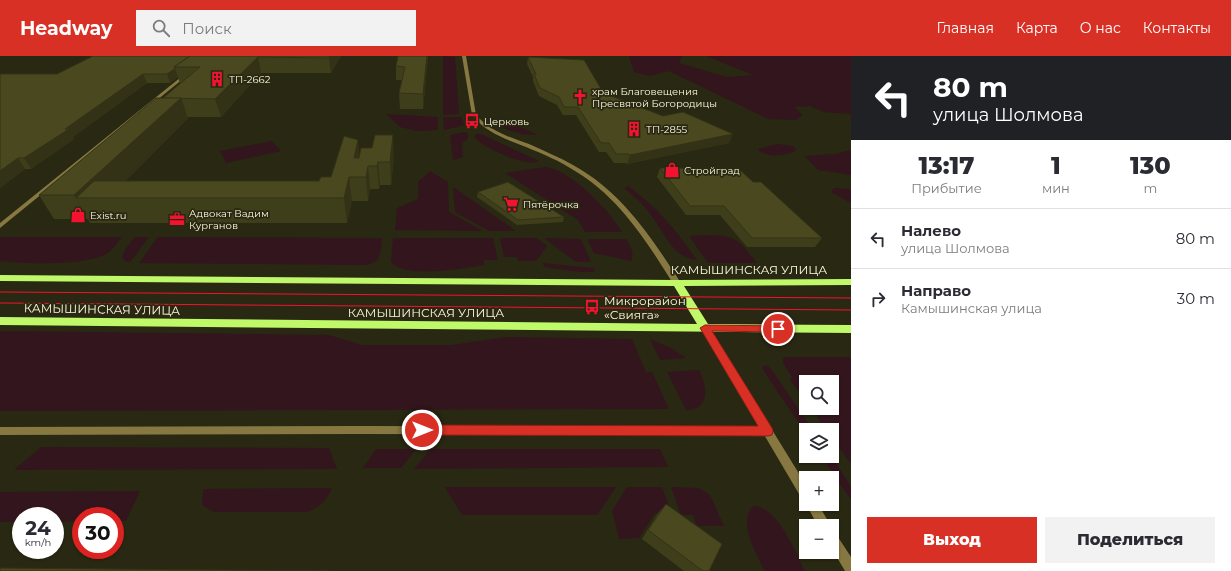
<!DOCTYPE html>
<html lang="ru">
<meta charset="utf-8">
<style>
:root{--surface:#fff;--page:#f2f2f3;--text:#2b2b33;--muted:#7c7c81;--line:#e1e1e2;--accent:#d93025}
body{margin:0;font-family:Montserrat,sans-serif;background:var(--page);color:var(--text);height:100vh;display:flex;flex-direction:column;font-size:15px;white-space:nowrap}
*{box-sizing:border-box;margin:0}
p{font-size:13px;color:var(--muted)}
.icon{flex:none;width:22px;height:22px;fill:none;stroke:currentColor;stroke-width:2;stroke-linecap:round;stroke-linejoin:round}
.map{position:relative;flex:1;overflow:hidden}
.drawer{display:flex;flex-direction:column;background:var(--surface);width:380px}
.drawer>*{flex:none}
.guide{background:#202124;color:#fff;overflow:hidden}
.tools{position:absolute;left:799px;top:319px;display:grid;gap:8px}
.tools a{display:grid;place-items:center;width:40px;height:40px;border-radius:0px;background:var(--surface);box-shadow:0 1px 3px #0004;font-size:20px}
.speed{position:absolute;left:12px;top:451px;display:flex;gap:8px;font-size:20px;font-weight:700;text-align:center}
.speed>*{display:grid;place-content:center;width:52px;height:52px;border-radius:50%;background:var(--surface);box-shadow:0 1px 3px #0004;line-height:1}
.speed small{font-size:10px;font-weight:400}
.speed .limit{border:6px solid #d22;background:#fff;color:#111}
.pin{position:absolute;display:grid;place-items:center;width:34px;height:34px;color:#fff;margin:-17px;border:2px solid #fff;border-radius:50%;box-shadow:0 1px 4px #0007}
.me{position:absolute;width:44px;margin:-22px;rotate:90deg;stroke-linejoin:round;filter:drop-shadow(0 0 3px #0008)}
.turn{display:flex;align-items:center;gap:14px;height:84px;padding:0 16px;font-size:18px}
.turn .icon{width:52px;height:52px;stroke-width:2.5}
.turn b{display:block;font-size:28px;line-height:34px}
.eta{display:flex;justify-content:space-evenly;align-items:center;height:68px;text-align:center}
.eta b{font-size:24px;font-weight:800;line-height:28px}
.button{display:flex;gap:8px;margin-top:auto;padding:8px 16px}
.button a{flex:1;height:46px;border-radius:0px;background:var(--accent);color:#fff;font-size:16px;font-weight:800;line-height:46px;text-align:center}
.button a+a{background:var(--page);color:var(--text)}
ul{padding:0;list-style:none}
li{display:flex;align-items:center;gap:12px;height:60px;padding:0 16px;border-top:1px solid var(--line)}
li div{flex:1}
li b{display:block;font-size:15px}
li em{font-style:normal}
header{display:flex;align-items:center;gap:24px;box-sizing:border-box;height:56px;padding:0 20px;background:var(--accent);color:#fff}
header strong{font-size:19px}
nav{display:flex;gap:22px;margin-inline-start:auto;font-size:14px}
.search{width:280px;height:36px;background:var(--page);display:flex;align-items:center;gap:10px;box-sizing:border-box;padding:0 14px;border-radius:0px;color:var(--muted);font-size:15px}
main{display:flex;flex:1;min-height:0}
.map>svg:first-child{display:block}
.green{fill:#33151d}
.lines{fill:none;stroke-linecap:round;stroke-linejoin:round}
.minor{fill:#867840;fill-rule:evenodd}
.tertiary{fill:#867840;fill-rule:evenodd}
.primary{fill:#bff869;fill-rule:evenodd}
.tram{stroke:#f31230;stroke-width:1}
.wall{fill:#3f3e1b}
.shaded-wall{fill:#333216}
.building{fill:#49481f;stroke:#333216}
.route{fill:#d93025;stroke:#8d1f18}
.labels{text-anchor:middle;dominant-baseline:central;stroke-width:3.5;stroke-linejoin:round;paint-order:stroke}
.far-poi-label{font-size:10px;fill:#fdf9dc;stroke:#292812;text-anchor:start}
.street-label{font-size:12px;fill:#fdf9dc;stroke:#292812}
.poi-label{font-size:12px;fill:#fdf9dc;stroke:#292812;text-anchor:start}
</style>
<header>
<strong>Headway</strong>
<div class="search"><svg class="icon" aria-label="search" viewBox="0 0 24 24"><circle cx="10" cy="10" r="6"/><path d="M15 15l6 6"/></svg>Поиск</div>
<nav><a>Главная</a><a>Карта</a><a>О нас</a><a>Контакты</a></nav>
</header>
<main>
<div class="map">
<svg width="851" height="515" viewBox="0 0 851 515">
<rect width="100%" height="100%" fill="#292812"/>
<!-- green -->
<g class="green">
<polygon points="443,0 455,1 459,58 443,59"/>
<polygon points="629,0 682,0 679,7 727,21 753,19 706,0 851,0 851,58 823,56 810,50 795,51 802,59 796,64 768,63 669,15 650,20 634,16"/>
<polygon points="386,58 438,61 438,74 417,75 400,71"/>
<polygon points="443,61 461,61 465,69 444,74"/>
<path d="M489 62 503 63 538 79C520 79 503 75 489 62Z"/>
<polygon points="464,76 468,77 468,83 462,87 463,101 453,104 450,79"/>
<path d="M476 78H481L539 105C527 112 483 92 474 81Z"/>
<polygon points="272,85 281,95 226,107 220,95"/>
<path d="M777 88 794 90 796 94C787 100 769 102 759 95L758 93Z"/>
<polygon points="851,94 851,119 818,114 805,100 836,98"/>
<path d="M545 111C569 112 610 155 622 176H585L578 164 505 117Z"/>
<polygon points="430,115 448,126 449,156 483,175 395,174 397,152 418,143 418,126"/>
<path d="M628 130C658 152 676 174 697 204 673 203 663 174 650 158 643 148 634 140 624 132Z"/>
<polygon points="453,131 516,175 489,175 455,156"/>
<polygon points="834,132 851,133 851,147 831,136"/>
<path d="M689 180C705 180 728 176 741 188 747 194 752 201 757 207H708Z"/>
<path d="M0 181H122C118 186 113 193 108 197 88 210 24 208 0 205Z"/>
<polygon points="135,181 149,181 130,206 125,205 122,201 126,192"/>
<path d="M158 181 382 182C380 196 383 206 365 209L139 207Z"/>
<path d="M393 182H493L498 204H484V209C465 212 402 224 391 205Z"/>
<polygon points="500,182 537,182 547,190 536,205 518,205 517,201 504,201"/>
<polygon points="544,182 581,183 591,206 576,206"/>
<path d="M587 183H626C630 190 635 197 631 205L594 197Z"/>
<polygon points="543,207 593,212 595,216 581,216 544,211"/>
<polygon points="0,275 329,279 362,289 452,289 506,281 632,283 646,316 652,316 669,353 0,355"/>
<polygon points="650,283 671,292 686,302 660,304"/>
<polygon points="785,301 851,301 851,408 832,382 832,374 826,374 811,352 832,352 832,326 806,326 806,346 790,324 792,321 783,307 783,302"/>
<polygon points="767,309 771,313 813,374 806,374 806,378 765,317 762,311"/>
<path d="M699 314C707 330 711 354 686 354L667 316Z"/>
<polygon points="41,391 329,392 337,413 14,414"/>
<polygon points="376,393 416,393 401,412 363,412"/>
<polygon points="431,393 660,393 668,411 414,413"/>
<polygon points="821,400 831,400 851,430 851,444"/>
<polygon points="445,431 616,431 597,459 462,459"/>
<polygon points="627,431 662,431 673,460 655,457 639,482 619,483 612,455"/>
<polygon points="671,431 699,432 710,439 724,470 697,470 693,459 681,459"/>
<path d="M332 432C327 444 320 451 307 456H214L203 450 202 442 204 433Z"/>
<polygon points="140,435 126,465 115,465 115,460 81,460 81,465 55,466 55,460 21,460 21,466 0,466 0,436"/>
<path d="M754 450C778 451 795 496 805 515H765C757 500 736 463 754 450Z"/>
</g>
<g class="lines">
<!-- minor -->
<g class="minor">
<polygon points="186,17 189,18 0,172 0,167"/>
<polygon points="356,370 768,371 772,372 773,375 772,378 768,379 356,378 0,379 0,371"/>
</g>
<!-- tertiary -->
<g class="tertiary">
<path d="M462 0H466L476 59C490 75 509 81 529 88 544 95 559 101 573 109 622 136 651 181 681 227L680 229H674C647 186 620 142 575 115 560 105 543 98 526 91 506 83 486 77 472 59Z"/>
<polygon points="705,269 708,270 806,429 806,444 802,443 701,272"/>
<polygon points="806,448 818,448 831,470 818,470"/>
<polygon points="832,476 836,478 851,501 851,515 845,515 832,493"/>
</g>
<!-- primary -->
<polygon class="primary" points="0,219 677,224 851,223 851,229 684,230 708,268 851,269 851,277 0,269 0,261 697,268 674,230 0,225"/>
<!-- tram -->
<g class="tram">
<polyline points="0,236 851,242"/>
<polyline points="0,247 851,254"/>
</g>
</g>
<!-- wall -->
<g class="wall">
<polygon points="93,0 341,0 331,17 261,17 221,61 188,61 188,62 125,125 319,125 331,121 360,98 394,101 391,129 380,129 379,133 370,133 368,145 352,145 347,167 90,167 88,163 54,163 39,139 163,42 181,27 180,27 178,21 170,27 147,27 73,81 74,83 31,113 25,113 0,132 0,18 57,18"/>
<polygon points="398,0 428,0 423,53 400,53 399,37 402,24 396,24 396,10"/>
<polygon points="528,1 601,33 600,35 729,87 627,108 626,107 614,107 606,96 599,96 576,59 563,59 557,49 539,40 533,25 533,21 527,8"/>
<polygon points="660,112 753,126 822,182 815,191 747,191 720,159 686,159 657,121"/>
<polygon points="478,136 564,161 563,166 517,169 477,141"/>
<polygon points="666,448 709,515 684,515 642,483 658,457"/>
</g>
<!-- shaded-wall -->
<g class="shaded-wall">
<polygon points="330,0 341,0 331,17 329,2"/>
<polygon points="427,0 428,0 423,53 423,38"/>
<polygon points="258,1 261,17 221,61 215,43"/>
<polygon points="175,13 178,21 170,27 167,18"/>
<polygon points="143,18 147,27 73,81 74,83 31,113 24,102"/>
<polygon points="181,42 188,62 109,142 76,142 88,163 74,139"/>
<polygon points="733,78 729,87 627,108 630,99"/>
<polygon points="393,79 394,101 391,129 390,106"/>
<polygon points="358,84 360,106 354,102"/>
<polygon points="18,102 25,113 0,132 0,115"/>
<polygon points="378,106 380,129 379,133 377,110"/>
<polygon points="368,110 370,133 368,145 366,121"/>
<polygon points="349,121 352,145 347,167 344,142"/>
</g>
<!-- building -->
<g class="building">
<polygon points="93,0 190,0 174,11 175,13 167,18 143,18 65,73 69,73 24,102 18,102 0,115 0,18 57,18"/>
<polygon points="190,0 330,0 329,2 258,1 215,43 163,42 200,11 174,11"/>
<polygon points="398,0 427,0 423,38 399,37 405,11 396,10"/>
<polygon points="528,1 584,4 601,33 598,35 663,60 683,56 733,78 630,99 629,98 616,98 609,87 601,87 578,51 564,51 559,41 540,32 534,18 536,18"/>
<polygon points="156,42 181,42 74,139 39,139"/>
<polygon points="375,79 393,79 390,106 378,106 377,110 368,110 366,121 349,121 344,142 76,142 94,125 319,125 321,121 331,121 344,80 358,84 354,102 359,102 361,92 372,92"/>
<polygon points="660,112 739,113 753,126 761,126 822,182 752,182 724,150 690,150"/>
<polygon points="508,126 564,161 518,164 478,136"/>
<polygon points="666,448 722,488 709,515 703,515 648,474"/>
<polygon points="0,512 329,515 0,515"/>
</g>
<!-- route -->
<polygon class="route" points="705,269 781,270 783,273 781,275 778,276 712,275 772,372 773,375 772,379 768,380 422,379 418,378 416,374 418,371 422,369 758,370 700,272"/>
<!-- icons -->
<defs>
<g id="building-bare" transform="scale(1.2)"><path d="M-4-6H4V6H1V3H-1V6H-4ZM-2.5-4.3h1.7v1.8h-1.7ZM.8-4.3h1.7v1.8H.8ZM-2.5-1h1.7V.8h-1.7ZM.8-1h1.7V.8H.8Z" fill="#f31230" stroke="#292812" stroke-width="2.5" paint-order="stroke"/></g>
<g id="church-bare" transform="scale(1.2)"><path d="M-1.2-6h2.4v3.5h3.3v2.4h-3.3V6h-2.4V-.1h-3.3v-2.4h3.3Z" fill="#f31230" stroke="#292812" stroke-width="2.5" paint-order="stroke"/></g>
<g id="bus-bare" transform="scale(1.2)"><path d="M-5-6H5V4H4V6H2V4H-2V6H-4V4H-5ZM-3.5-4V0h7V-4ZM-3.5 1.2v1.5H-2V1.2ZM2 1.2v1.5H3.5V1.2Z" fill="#f31230" stroke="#292812" stroke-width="2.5" paint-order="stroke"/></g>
<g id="shop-bare" transform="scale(1.2)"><path d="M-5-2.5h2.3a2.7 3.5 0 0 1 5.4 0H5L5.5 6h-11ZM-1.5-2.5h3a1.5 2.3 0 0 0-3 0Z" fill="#f31230" stroke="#292812" stroke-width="2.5" paint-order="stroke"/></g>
<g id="supermarket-bare" transform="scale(1.2)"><path d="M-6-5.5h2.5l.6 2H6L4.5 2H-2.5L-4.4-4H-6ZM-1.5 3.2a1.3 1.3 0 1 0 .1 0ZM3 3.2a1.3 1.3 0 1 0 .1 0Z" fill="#f31230" stroke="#292812" stroke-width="2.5" paint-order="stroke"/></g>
<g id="office-bare" transform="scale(1.2)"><path d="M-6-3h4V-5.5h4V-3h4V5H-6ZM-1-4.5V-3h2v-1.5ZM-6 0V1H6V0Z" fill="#f31230" stroke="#292812" stroke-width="2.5" paint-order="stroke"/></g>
</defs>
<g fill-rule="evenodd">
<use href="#building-bare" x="217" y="23"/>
<use href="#church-bare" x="580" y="41"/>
<use href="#bus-bare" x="472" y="65"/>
<use href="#building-bare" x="634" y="73"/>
<use href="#shop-bare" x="672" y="114"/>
<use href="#supermarket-bare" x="511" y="148"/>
<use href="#shop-bare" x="78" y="159"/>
<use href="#office-bare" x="177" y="163"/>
<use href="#bus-bare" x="592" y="251"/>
</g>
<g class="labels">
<!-- far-poi labels -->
<g class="far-poi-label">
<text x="229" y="23">ТП-2662</text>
<text x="592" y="35">храм Благовещения<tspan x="592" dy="12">Пресвятой Богородицы</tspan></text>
<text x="484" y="65">Церковь</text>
<text x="646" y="73">ТП-2855</text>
<text x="684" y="114">Стройград</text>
<text x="523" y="148">Пятёрочка</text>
<text x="189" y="157">Адвокат Вадим<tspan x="189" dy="12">Курганов</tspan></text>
<text x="90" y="159">Exist.ru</text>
</g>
<!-- street labels -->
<g class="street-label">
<text x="749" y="213">КАМЫШИНСКАЯ УЛИЦА</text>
<text transform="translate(102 253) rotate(1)">КАМЫШИНСКАЯ УЛИЦА</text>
<text x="426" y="256">КАМЫШИНСКАЯ УЛИЦА</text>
</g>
<!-- poi labels -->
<g class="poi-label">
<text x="604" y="244">Микрорайон<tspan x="604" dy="14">«Свияга»</tspan></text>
</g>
</g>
</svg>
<div class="tools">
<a><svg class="icon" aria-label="search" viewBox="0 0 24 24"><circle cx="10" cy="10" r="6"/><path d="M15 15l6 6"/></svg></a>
<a><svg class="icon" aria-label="layers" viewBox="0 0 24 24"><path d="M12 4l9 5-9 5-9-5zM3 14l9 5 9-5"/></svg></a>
<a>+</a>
<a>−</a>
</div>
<div class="speed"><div>24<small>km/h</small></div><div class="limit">30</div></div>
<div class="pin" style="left:778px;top:273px;background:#d93025"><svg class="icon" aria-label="arrive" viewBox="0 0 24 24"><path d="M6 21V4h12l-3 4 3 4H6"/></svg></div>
<svg class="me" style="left:422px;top:374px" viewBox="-20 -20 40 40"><circle r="17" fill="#d93025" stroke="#fff" stroke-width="3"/><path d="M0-11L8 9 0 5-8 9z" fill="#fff"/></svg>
</div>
<section class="drawer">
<div class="guide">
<div class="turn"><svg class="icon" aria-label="left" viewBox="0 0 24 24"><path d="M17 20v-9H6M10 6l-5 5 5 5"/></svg><div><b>80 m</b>улица Шолмова</div></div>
</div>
<div class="eta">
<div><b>13:17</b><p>Прибытие</p></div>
<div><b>1</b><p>мин</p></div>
<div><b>130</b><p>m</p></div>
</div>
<ul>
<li><svg class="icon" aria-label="left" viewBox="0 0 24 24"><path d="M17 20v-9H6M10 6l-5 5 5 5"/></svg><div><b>Налево</b><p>улица Шолмова</p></div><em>80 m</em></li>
<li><svg class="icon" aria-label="right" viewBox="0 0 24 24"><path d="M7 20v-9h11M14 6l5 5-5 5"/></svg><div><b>Направо</b><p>Камышинская улица</p></div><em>30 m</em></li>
</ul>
<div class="button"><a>Выход</a><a>Поделиться</a></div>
</section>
</main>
